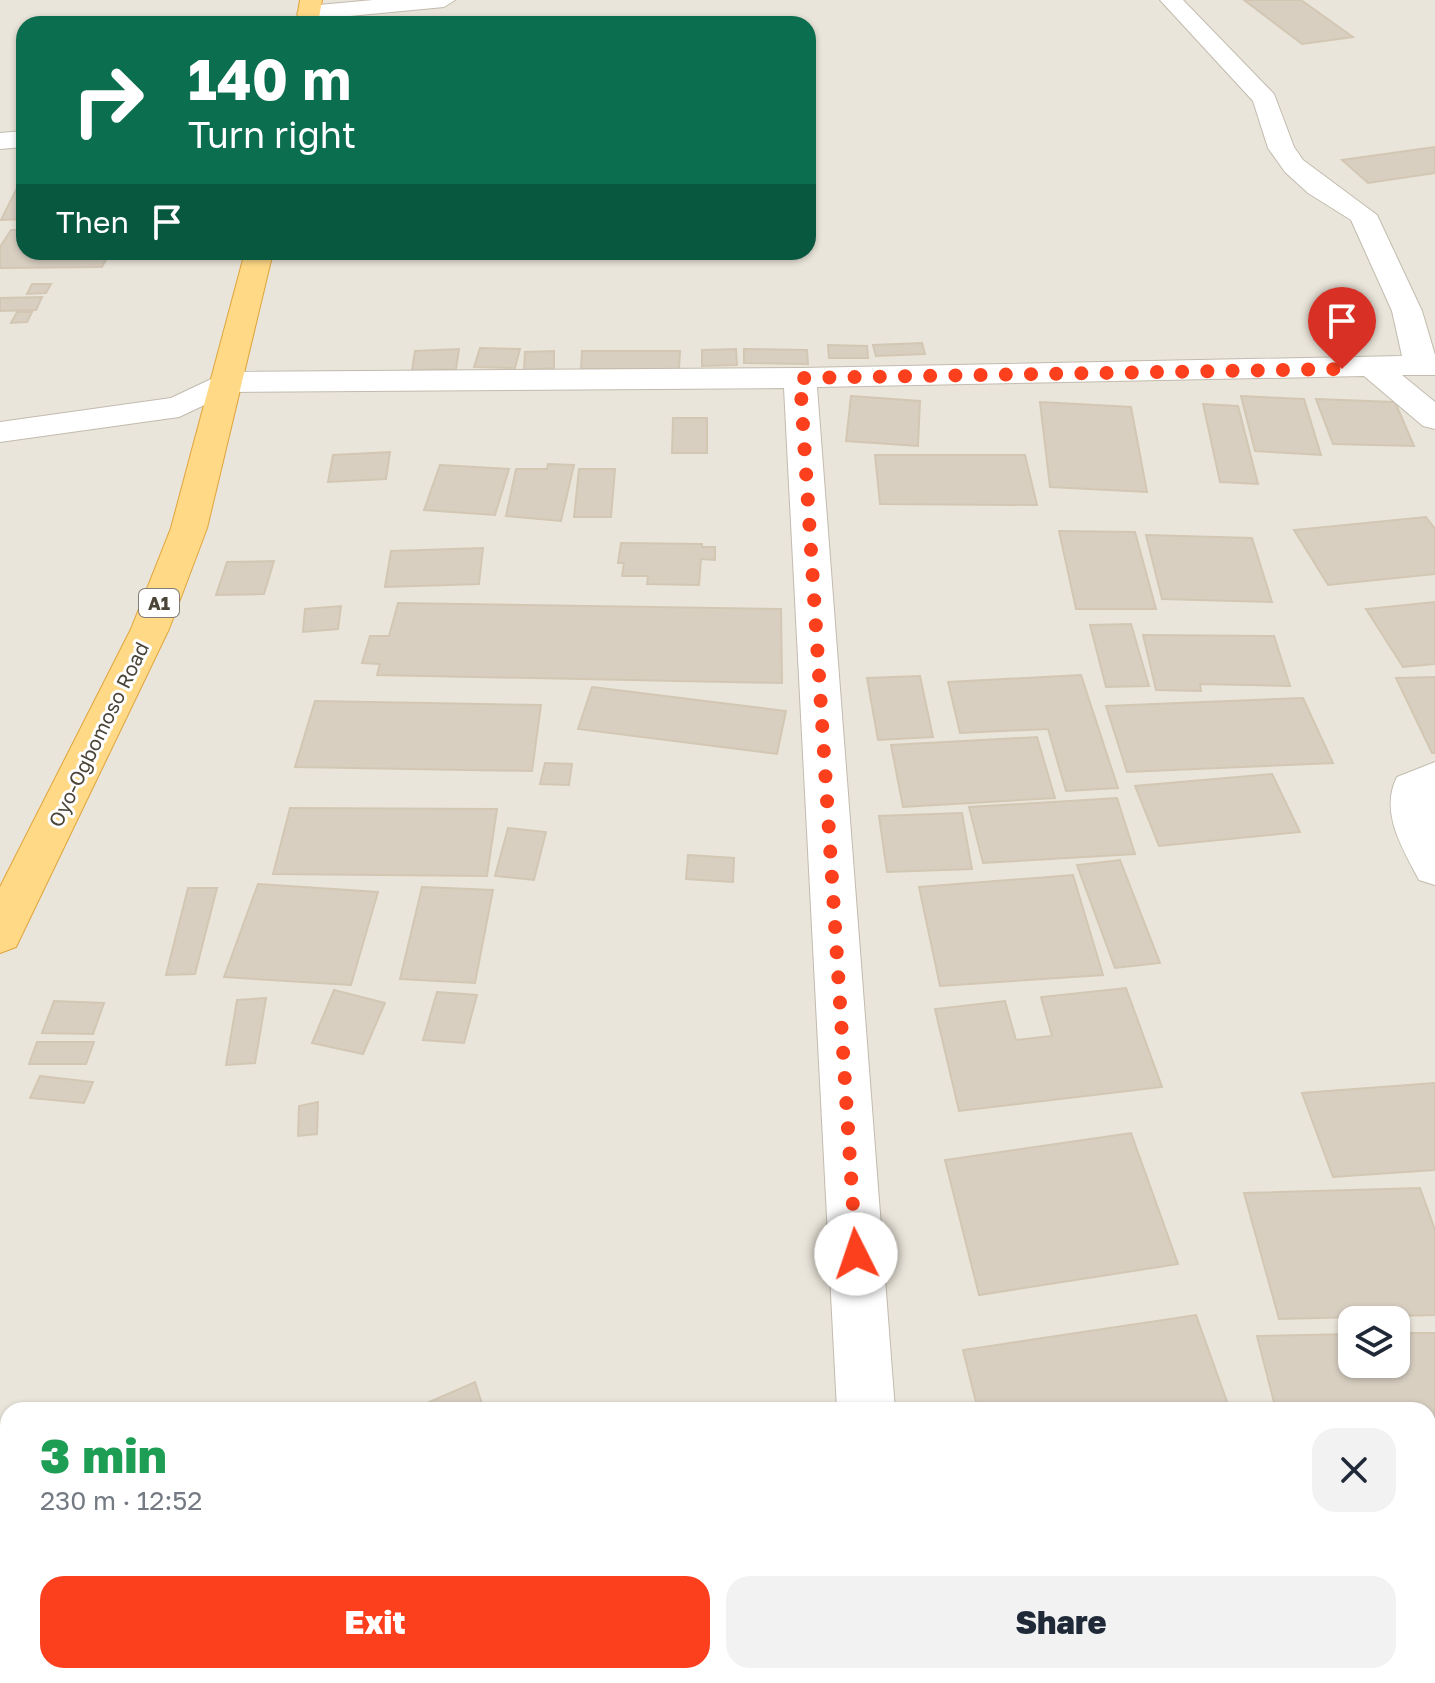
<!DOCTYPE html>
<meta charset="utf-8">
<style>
:root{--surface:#fff;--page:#f2f2f3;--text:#1f2937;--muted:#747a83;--accent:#fc3f1d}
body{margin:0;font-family:"Golos Text",sans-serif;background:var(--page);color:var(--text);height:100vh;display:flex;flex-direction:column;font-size:30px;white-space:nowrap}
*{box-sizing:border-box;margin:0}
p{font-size:26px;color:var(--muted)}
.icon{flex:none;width:44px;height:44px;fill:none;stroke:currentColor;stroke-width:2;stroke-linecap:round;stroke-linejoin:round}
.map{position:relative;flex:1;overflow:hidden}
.side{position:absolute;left:0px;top:1402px;width:1436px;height:282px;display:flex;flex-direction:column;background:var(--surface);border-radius:24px 24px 0 0;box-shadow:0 2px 6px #0004}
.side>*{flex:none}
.hud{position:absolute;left:16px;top:16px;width:800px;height:244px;border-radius:24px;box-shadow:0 2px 6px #0004;background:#0b6e4f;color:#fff;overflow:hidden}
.fabs{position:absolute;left:1338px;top:1306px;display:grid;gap:16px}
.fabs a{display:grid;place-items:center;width:72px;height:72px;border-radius:16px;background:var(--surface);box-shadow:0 2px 6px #0004;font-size:40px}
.pin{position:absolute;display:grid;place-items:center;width:68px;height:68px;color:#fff;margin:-82px -34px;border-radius:50% 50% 50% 0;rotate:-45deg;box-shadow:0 0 8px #0007}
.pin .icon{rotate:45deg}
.me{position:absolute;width:88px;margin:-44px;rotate:356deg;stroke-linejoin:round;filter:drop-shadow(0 0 6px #0008)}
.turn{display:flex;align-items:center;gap:28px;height:168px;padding:0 40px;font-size:36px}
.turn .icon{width:104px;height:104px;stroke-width:2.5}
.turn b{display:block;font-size:56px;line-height:68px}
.then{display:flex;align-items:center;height:76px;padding:0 40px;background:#0003;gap:16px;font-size:30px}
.round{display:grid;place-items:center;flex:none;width:84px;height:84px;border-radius:24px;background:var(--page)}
.headline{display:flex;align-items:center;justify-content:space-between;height:136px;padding:0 40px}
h1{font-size:48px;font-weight:800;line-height:60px;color:#1e9e55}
.primary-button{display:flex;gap:16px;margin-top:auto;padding:16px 40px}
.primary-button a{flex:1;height:92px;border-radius:24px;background:var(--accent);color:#fff;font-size:32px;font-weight:800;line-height:92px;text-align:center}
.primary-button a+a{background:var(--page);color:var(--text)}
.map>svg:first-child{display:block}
.residential{fill:#eae5da;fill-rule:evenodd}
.building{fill:#d8cfc1;stroke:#d3c7b4;stroke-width:2}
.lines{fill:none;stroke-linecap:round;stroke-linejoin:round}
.minor-casing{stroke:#c2bbae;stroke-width:2}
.trunk-casing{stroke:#e0a43c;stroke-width:2}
.minor{fill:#fff;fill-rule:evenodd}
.trunk{fill:#ffd985;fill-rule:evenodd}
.route{stroke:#fc3f1d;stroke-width:14;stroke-dasharray:0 25.2}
.labels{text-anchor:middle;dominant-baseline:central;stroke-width:6;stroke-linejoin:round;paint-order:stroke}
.shield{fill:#fff;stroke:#817c74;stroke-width:2}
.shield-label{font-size:18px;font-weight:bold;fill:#4b4439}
.street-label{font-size:20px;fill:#4b4439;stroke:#fff}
</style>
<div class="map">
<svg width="1435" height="1683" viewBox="0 0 1435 1683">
<rect width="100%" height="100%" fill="#f6f3ec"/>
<!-- residential -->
<path class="residential" d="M0 0H1435V1683H0ZM24 24H808V252H24ZM1352 1320H1396V1364H1352ZM8 1410H1428V1676H8Z"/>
<!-- building -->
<g class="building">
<polygon points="1244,0 1301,0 1353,37 1302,44"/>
<polygon points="1435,147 1435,173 1368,183 1342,160"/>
<polygon points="17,188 24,188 24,219 1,220"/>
<polygon points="11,230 24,230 24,252 110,252 102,267 0,268 0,247"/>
<polygon points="32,284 51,284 46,293 27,294"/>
<polygon points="42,297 36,310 0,311 0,298"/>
<polygon points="17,312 32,312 27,322 11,323"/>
<polygon points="922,343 925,354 876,356 873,345"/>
<polygon points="828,345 867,346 868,358 829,358"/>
<polygon points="480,348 520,349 515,368 474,367"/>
<polygon points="459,349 456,369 412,370 415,351"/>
<polygon points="736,349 737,365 702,366 702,350"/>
<polygon points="744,349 807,350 808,364 744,363"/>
<polygon points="554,351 554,368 524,370 525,352"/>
<polygon points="582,351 680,351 679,369 581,369"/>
<polygon points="851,396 920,401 918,446 846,441"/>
<polygon points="1241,396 1304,399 1321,455 1255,451"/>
<polygon points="1316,399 1395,402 1414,446 1333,444"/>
<polygon points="1040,402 1131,407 1147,492 1050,487"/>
<polygon points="1203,404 1238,406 1258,484 1220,482"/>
<polygon points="673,418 707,418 707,453 672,453"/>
<polygon points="390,452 386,479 328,482 333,455"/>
<polygon points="875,455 1025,455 1037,505 880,504"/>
<polygon points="548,464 574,465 561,521 506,516 516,469 547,469"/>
<polygon points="440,465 509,469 495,515 424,510"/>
<polygon points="579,469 615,469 611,517 574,517"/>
<polygon points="1426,517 1435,529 1435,574 1328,585 1294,530"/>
<polygon points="1059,531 1135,532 1156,609 1076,609"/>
<polygon points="1146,535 1252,538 1272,602 1162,599"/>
<polygon points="621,543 702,544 702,547 715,547 715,560 701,559 699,585 647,584 648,576 622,576 624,563 618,563"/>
<polygon points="483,548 479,584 385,587 391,551"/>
<polygon points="274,561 264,594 216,595 227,562"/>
<polygon points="1435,602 1435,664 1403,667 1366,609"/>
<polygon points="398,603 781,609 782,683 377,675 380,664 362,663 370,636 389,636"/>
<polygon points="341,606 338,629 303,632 305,609"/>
<polygon points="1131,624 1149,686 1106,687 1090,625"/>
<polygon points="1143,635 1274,636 1290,686 1200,684 1201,691 1156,690"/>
<polygon points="1081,675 1118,788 1066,791 1048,729 960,733 948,682"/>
<polygon points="920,676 933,737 878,740 867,678"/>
<polygon points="1435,677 1435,753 1432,753 1396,678"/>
<polygon points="592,687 786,711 777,754 578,729"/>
<polygon points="1303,698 1333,763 1127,772 1106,706"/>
<polygon points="315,701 541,705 532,771 295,767"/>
<polygon points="1037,737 1055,798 903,807 891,745"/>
<polygon points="545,763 572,764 569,785 540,784"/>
<polygon points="1272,774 1300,832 1159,846 1135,786"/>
<polygon points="1117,798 1135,854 983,863 969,807"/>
<polygon points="290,808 497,809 487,876 273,874"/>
<polygon points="962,813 972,869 887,872 879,816"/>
<polygon points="508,828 546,832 534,880 495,876"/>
<polygon points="688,855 734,858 733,882 686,879"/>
<polygon points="1120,860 1160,963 1115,968 1077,865"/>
<polygon points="1073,875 1103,975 940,986 919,887"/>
<polygon points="258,884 378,892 351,985 224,977"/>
<polygon points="422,887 493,890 475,983 400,979"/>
<polygon points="188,888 217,888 195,974 166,975"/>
<polygon points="1126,988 1162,1087 959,1111 935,1009 1005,1001 1016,1040 1052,1036 1041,997"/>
<polygon points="334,990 385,1003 363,1054 312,1043"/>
<polygon points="437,992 477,995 464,1043 423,1040"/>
<polygon points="266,998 255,1063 226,1065 237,1000"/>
<polygon points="54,1001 104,1003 93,1034 42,1033"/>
<polygon points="37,1042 94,1042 86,1064 29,1064"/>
<polygon points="40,1076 93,1082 84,1103 30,1098"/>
<polygon points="1435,1083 1435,1170 1333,1177 1302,1093"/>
<polygon points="318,1102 317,1134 298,1136 299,1106"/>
<polygon points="1131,1133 1178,1264 979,1295 945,1160"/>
<polygon points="1420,1188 1435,1230 1435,1315 1279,1319 1244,1193"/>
<polygon points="1196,1315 1230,1410 978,1410 963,1350"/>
<polygon points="1396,1333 1435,1333 1435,1479 1428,1480 1428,1410 1276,1410 1257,1336 1352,1334 1352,1364 1396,1364"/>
<polygon points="475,1382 484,1410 411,1410"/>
<polygon points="1428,1526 1435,1526 1435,1683 1395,1683 1393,1676 1428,1676"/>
<polygon points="993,1676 1266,1676 1268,1683 994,1683"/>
</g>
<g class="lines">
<!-- minor casing -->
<g class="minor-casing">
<g id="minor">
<polygon points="373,0 455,0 444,7 308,20 297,13 308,6"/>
<polygon points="1160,0 1183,0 1274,94 1294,147 1303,160 1377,215 1422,311 1435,355 1435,375 1402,375 1435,402 1435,429 1423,426 1364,376 817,387 895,1410 837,1410 784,388 232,392 179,417 0,442 0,422 171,398 226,372 800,368 1402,356 1392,311 1351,220 1308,193 1285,172 1268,148 1253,101"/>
<polygon points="24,131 24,147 0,149 0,133"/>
<path d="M1435 762V885L1419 880C1403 849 1379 812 1397 777Z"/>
<rect x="850" y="1676" width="66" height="7"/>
</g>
</g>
<!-- trunk casing -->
<g class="trunk-casing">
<g id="trunk">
<polygon points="300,0 322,0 318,24 296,24"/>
<polygon points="245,252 273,252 207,528 169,629 16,947 0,953 0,887 131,629 171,528"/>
</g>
</g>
<!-- minor -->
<use href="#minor" class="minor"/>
<!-- trunk -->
<use href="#trunk" class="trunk"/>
</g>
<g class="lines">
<!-- route -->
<polyline class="route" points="856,1254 800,378 1342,369"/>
</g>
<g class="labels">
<!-- shield labels -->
<rect class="shield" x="139" y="589" width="40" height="28" rx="6"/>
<g class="shield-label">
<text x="159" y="603">A1</text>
</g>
<!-- street labels -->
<g class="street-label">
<text transform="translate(98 734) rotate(-64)">Oyo-Ogbomoso Road</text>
</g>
</g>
</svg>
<div class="fabs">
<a><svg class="icon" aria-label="layers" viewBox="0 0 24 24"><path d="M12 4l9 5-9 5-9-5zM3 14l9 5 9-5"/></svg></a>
</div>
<div class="pin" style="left:1342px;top:369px;background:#d93025"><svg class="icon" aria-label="arrive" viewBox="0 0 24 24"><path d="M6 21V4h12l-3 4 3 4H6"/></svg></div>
<svg class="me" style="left:856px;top:1254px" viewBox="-20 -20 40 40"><circle r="19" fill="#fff"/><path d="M0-13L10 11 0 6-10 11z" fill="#fc3f1d"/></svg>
<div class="hud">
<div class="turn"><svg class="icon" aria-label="right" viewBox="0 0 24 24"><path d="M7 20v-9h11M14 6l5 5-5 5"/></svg><div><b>140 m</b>Turn right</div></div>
<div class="then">Then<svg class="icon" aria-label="arrive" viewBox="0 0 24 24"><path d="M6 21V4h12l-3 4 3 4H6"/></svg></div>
</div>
<section class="side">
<div class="headline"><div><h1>3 min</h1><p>230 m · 12:52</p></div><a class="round"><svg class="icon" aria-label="close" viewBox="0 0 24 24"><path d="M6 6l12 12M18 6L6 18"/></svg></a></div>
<div class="primary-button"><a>Exit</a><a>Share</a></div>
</section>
</div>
